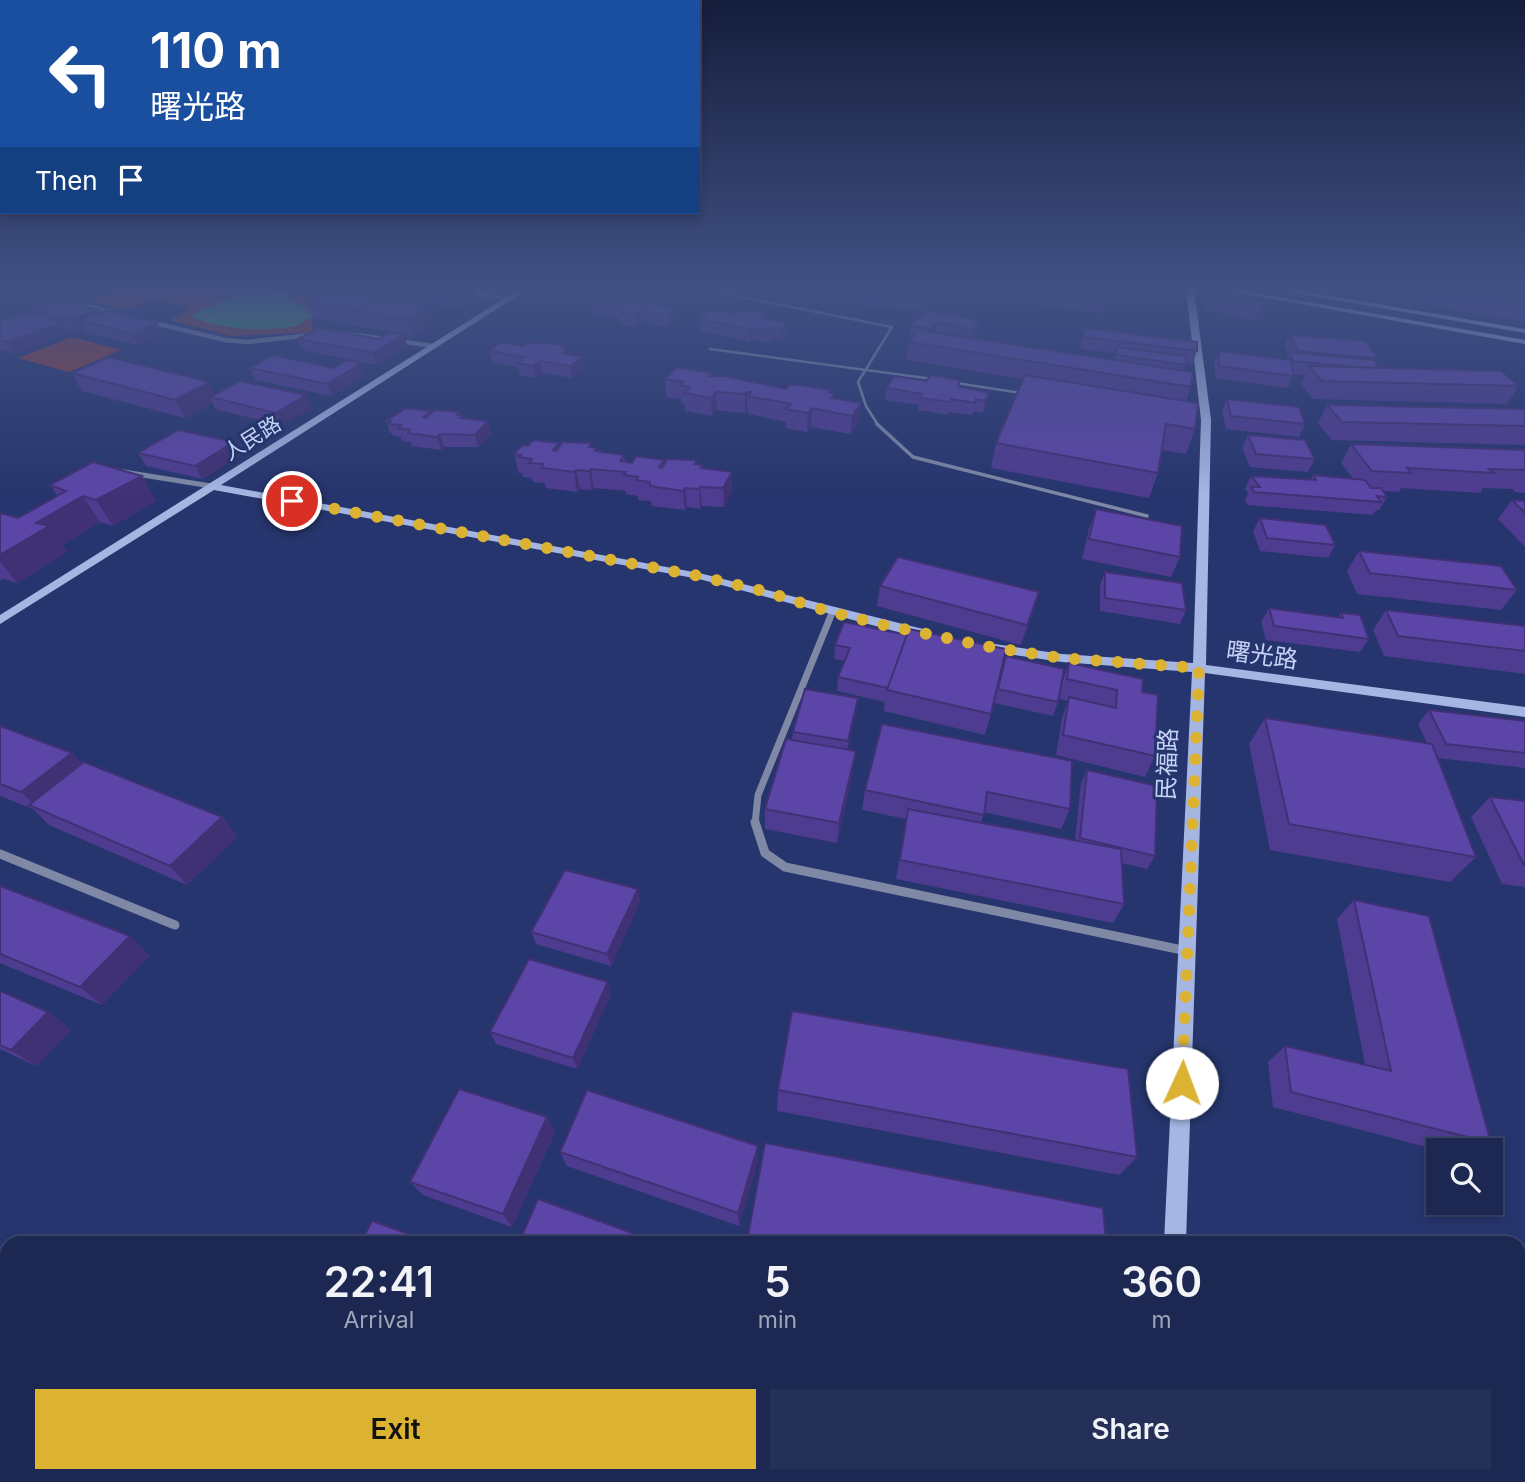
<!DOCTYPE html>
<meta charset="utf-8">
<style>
:root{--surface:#1c2852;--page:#253059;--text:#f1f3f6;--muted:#a0a6b8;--line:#3a4469;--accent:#dcb233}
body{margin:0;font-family:Inter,"Noto Sans SC",sans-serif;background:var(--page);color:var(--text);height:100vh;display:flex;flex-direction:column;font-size:26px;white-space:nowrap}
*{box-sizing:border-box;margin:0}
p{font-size:23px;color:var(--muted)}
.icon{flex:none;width:38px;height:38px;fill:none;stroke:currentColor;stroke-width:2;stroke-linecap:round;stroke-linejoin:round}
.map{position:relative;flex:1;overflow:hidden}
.panel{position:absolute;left:0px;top:1236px;width:1526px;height:247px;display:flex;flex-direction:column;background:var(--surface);border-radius:21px 21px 0 0;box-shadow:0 4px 10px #0003,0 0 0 2px var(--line)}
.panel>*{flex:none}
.top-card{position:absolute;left:0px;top:0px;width:700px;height:214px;box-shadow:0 4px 10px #0003,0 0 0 2px var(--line);background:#1a4fa0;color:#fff;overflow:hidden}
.tools{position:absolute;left:1426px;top:1138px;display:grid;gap:14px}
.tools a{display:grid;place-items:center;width:77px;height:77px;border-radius:0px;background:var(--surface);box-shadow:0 4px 10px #0003,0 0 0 2px var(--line);font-size:35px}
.pin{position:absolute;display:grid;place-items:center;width:60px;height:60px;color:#fff;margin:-30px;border:4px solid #fff;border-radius:50%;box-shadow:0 2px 7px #0007}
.me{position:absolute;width:77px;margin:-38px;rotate:2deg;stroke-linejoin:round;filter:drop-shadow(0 0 5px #0008)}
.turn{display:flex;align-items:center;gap:24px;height:147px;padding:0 35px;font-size:32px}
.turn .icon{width:91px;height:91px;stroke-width:2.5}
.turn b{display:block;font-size:49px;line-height:60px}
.then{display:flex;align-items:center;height:66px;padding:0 35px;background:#0003;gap:14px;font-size:26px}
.eta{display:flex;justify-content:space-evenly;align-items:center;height:119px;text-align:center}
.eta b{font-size:42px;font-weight:600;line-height:49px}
.cta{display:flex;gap:14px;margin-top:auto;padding:14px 35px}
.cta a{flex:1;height:80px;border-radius:0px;background:var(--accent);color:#111;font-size:28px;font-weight:600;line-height:80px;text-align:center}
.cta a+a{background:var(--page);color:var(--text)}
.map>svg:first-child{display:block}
.green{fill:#964035}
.water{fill:#3aa659}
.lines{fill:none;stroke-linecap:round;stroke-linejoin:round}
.path{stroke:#6371a1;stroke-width:2.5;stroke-dasharray:2 2;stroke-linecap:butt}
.lane-far2{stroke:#7f89a6;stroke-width:2.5}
.lane-far1{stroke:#7f89a6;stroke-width:3.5}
.lane{stroke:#7f89a6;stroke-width:9}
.street-far3{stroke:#7f89a6;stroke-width:4.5}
.street-far2{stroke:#7f89a6;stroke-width:5}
.street-far1{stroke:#7f89a6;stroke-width:7}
.street{stroke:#7f89a6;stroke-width:9}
.secondary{fill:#a5b6e3;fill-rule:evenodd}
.wall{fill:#4e3c90}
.shaded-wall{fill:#403175}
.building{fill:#5b46a7;stroke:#403175;stroke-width:2}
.route{stroke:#dcb233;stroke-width:12;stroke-dasharray:0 21.6}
.labels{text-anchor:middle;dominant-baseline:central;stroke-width:6;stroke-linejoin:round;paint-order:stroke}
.far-street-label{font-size:21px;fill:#c6d2f5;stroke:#26356d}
.street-label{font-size:24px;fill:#c6d2f5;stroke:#26356d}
</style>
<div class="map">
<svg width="1525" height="1482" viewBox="0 0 1525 1482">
<rect width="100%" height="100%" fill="#26356d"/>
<!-- green -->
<g class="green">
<polygon points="116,289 274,289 338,302 336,306 312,318 313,332 232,336 169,320 190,309 155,298 126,310 87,300"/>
<polygon points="72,337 121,350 69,372 18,358"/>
</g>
<!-- water -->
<path class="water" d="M251 289 283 292 313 315C307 319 300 325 294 326 268 332 213 330 190 315Z"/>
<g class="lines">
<!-- path -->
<polyline class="path" points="205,317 229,306"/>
<!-- lane-far2 -->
<g class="lane-far2">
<polyline points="701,289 892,327 858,382 866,406 878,425"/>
<polyline points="710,349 933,379"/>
<polyline points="956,383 1022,393"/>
</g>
<!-- lane-far1 -->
<polyline class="lane-far1" points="877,424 913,457 1147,516"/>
<!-- lane -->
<polyline class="lane" points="1519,1331 1525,1333"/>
<!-- street-far3 -->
<g class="street-far3">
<polyline points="467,292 508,299"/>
<polyline points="83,305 115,313"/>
<polyline points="150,322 225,340 247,342 311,335"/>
<polyline points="337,333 387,339"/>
<polyline points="399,341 433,346"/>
</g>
<!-- street-far2 -->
<polyline class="street-far2" points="118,471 211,486"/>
<!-- street-far1 -->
<polyline class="street-far1" points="755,824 758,795 832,613"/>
<!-- street -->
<g class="street">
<polyline points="755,822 765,853 785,867 1187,951"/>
<polyline points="0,854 175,925"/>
</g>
<!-- secondary -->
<g class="secondary">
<polygon points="519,289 528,289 221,485 699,573 931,631 933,634 931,637 927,638 898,632 699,579 214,490 0,624 0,615"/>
<polygon points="1186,289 1194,289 1211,420 1206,665 1525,707 1525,717 1205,673 1186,1242 1164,1242 1192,672 1062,662 988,651 982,647 988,643 1062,654 1193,663 1201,420"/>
<polygon points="1216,289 1232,289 1525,340 1525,344"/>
<polygon points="1272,289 1289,289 1525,329 1525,333"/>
<rect x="1152" y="1475" width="26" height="7"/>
</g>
</g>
<!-- wall -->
<g class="wall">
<polygon points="294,289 344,289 339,291 429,307 434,324 412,337 404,335 407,346 377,365 302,350 298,339 378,339 389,332 313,318 307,301 318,296 296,293"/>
<polygon points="363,289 475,289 477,299 461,309 364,292"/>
<polygon points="763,289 848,289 847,293 839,301"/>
<polygon points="865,289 1005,289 1001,299 933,290 932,299 928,310 981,321 979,332 973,338 1114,360 1116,353 1080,349 1085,328 1197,351 1193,363 1186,362 1183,371 1191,387 1186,401 1195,429 1186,454 1162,450 1158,473 1149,498 991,468 996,443 1023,379 907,360 909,342 912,337 909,337 910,325 925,311 862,305 863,294"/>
<polygon points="1030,289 1105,301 1102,313 1027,304"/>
<polygon points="1089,289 1190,289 1186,301"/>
<polygon points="1333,289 1348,289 1347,291"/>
<polygon points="1363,289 1525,289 1525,322 1362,293"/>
<polygon points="1207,298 1265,302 1260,313 1255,320 1203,309"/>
<polygon points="622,299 660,299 660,301 664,301 664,305 679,319 669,327 641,322 635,327 621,324 620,318 593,314 592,303"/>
<polygon points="31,309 98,310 100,313 162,334 137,345 86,332 85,328 77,331 67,329 69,333 15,354 0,349 0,321 34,313"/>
<polygon points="699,319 766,319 787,323 787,334 782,341 774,340 772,343 753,340 750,342 700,331"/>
<polygon points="1289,335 1377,358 1375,361 1379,368 1519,386 1507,404 1313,399 1301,384 1305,375 1293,374 1288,388 1215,378 1214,363 1219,351 1286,360 1288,354 1284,346"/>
<polygon points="523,346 569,349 570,354 585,368 572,378 542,373 535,378 520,375 518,367 492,362 489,351"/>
<polygon points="250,368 366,375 332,396 255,380"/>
<polygon points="72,373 210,382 215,394 311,408 281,425 215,409 213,403 185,418 82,391"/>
<polygon points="712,373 712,376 786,389 830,393 834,399 861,403 859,422 851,434 811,427 807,432 786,428 786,422 748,414 748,410 745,413 717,410 712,416 685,411 685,404 681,403 681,399 666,397 665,379"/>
<polygon points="960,380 959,386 989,393 986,405 983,413 974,411 972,415 949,412 948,415 918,410 919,405 885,400 887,388 927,381"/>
<polygon points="1227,399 1305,424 1299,437 1226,429 1222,411"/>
<polygon points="1327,405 1525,409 1525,445 1332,440 1318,423"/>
<polygon points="460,412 461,415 464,418 488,421 491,434 478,447 444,447 441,450 412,446 411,442 402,441 401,437 393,436 392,433 390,433 386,421 431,413"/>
<polygon points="1248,435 1315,459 1308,472 1250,467 1242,448"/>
<polygon points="1351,444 1525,450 1525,493 1515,492 1513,489 1483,488 1480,493 1401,488 1399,492 1383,491 1387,497 1379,510 1376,510 1373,515 1248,505 1245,500 1248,493 1245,489 1251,476 1310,480 1313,475 1353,478 1341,463"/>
<polygon points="528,446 593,448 597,451 624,455 625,462 632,463 664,460 664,464 703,465 703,468 732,472 732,491 724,507 702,506 700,509 687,507 685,510 652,506 651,501 638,500 638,496 626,494 626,491 594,488 592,490 580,489 577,492 546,488 545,483 533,482 532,478 523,477 522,473 519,473 514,454"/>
<polygon points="138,453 240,455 202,479 146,466"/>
<polygon points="142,476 156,501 113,526 100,522 62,545 67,552 17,583 3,579 0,580 0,513 18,518 58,496 50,485"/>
<polygon points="1512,500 1525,501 1525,547 1498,519"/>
<polygon points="1096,509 1180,557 1171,577 1082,559 1089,529"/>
<polygon points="1260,518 1335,545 1328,558 1260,551 1253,531"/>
<polygon points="1359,551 1517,590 1501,610 1357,594 1347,571"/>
<polygon points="1105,572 1186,610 1180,624 1100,611 1100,585"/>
<polygon points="880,586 1039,592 1033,612 1021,645 877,606"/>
<polygon points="1269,608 1338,617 1341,613 1369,639 1360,652 1266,640 1261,622"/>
<polygon points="1386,610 1525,651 1525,674 1384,656 1373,630"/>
<polygon points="844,622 991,714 985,735 884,711 885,702 837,691 838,677 845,661 834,659 835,645"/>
<polygon points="1006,656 1058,702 1053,716 994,703"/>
<polygon points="1069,663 1142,692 1155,756 1145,777 1056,755 1062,718 1068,701 1060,699 1062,683"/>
<polygon points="1429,710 1525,721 1525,768 1437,758 1476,857 1450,882 1270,850 1249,744 1265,718 1427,743 1418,724"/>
<polygon points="856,711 848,749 853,771 837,843 765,829 765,809 792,740 793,732"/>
<polygon points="882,724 1070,809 1061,829 984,812 981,822 1075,840 1081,783 1087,770 1155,856 1147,869 1122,863 1124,904 1113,923 896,879 906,819 862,810 865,790"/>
<polygon points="0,726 72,753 82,764 222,817 237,837 187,885 49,825 33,809 0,796"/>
<polygon points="1490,797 1525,801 1525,887 1502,884 1471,817"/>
<polygon points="0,886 150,955 102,1005 0,963"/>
<polygon points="1354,900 1491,1143 1479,1150 1438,1150 1273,1107 1268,1062 1285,1046 1365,1065 1337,919"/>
<polygon points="640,902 611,966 536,944 531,932"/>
<polygon points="0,991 48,1012 71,1030 36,1066 0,1049"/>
<polygon points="611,994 577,1069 496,1044 490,1032"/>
<polygon points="778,1090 1137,1157 1119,1175 777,1111"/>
<polygon points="547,1117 555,1132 512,1227 423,1195 410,1182"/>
<polygon points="560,1152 758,1161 739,1226 567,1166"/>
<polygon points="1024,1475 1054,1475 1054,1476 1041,1479"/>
<polygon points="1211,1475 1414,1475 1436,1482 1211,1482"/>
</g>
<!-- shaded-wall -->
<g class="shaded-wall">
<polygon points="325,289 344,289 328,298"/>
<polygon points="463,289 475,289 477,299 461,309 457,293"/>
<polygon points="841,289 848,289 847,293 839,301 839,290"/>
<polygon points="933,289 932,299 927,312 929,300"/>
<polygon points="1265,302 1260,313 1255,320 1260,309"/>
<polygon points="429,307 434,324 412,337 407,320"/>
<polygon points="678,308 679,319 669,327 668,316"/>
<polygon points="98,310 104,321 80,320 85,328 77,331 70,320"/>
<polygon points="640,311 641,322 635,327 634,315"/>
<polygon points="981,321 979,332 970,341 972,330"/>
<polygon points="63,322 69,333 15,354 8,342"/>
<polygon points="938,322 936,334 928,341 930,329"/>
<polygon points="157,323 162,334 137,345 131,334"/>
<polygon points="787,323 787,334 782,341 782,329"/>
<polygon points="752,328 753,340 750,342 750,330"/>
<polygon points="774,328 774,340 772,343 772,331"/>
<polygon points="404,335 407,346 377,365 373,353"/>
<polygon points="583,357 585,368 572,378 570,366"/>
<polygon points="540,361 542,373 535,378 533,366"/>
<polygon points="362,363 366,375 332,396 327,384"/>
<polygon points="210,382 218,399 210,397 213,403 185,418 175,400"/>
<polygon points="716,392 717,410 712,416 711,398"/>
<polygon points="747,392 747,410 745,413 745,394"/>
<polygon points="989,393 986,405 983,413 985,401"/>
<polygon points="306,395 311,408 281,425 276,413"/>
<polygon points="861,403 859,422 851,434 852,416"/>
<polygon points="812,408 811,427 807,432 808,413"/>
<polygon points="488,421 491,434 478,447 475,435"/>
<polygon points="440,434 444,447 441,450 437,437"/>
<polygon points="234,442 240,455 202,479 195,466"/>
<polygon points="591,469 594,488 592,490 589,471"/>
<polygon points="576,470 580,489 577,492 574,472"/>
<polygon points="732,472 732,491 724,507 723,488"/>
<polygon points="142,476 156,501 113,526 96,500"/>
<polygon points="700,487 702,506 700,509 699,489"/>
<polygon points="685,488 687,507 685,510 683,491"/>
<polygon points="83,496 100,522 62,545 67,552 17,583 0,561 0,555 36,523"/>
<polygon points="1039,592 1033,612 1021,645 1027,625"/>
<polygon points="858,698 856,711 847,755 848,741"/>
<polygon points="856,751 853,771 837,843 839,823"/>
<polygon points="72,753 90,773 37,808 21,792"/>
<polygon points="222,817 237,837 187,885 170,866"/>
<polygon points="638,889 640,902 611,966 607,954"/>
<polygon points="130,936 150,955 102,1005 80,987"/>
<polygon points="608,982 611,994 577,1069 573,1058"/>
<polygon points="48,1012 71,1030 36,1066 11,1050"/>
<polygon points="547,1117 555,1132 512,1227 503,1214"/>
<polygon points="758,1146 758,1161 739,1226 738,1213"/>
<polygon points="374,1475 381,1475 392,1480 391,1482 378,1482"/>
</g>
<!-- building -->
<g class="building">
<polygon points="436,289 463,289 457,293"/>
<polygon points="865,289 933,289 929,300 863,294"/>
<polygon points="1030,289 1082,289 1107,292 1105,301 1029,293"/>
<polygon points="1475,289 1525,289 1525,297"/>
<polygon points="330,290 429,307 407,320 307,301"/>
<polygon points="1213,291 1265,302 1260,309 1207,298"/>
<polygon points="602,296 622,299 626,296 660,299 658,300 664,301 660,305 678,308 668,316 640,311 634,315 620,313 626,308 592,303"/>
<polygon points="59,299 98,310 70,320 31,309"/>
<polygon points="107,310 157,323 131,334 80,320"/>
<polygon points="709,310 737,314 741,310 766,313 762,318 787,323 782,329 774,328 772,331 752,328 750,330 699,319"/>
<polygon points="927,310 981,321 972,330 938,322 930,329 910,325"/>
<polygon points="27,312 63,322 8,342 0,340 0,321"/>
<polygon points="319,328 378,339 389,332 404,335 373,353 298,339"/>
<polygon points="1085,328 1197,342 1197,351 1083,337"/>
<polygon points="917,330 1193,372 1191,387 909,342"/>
<polygon points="1289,335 1366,341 1377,358 1298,351"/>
<polygon points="501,342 523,346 528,343 548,343 565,346 563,348 569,349 563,353 583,357 570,366 540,361 533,366 517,363 525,357 489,351"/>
<polygon points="1117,347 1186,356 1186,365 1116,355"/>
<polygon points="1219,351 1291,360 1293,376 1219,366"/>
<polygon points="1289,352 1374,360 1379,368 1356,367 1293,361"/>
<polygon points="273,355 334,368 347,360 362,363 327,384 250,368"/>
<polygon points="108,357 210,382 175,400 72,373"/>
<polygon points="1309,366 1501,371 1519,386 1322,381"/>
<polygon points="677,367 712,373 709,376 724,376 786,389 789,385 800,385 830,390 829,392 834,394 831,398 861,403 852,416 812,408 808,413 786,409 791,404 748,396 751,392 747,392 745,394 716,392 711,398 684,393 690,387 680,385 683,382 665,379"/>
<polygon points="930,375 960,380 958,386 989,393 985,401 976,399 975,403 951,399 950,402 920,398 922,394 887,388 894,376 927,381"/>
<polygon points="1025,375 1198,403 1195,429 1166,424 1158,473 996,443"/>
<polygon points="240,381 306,395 276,413 210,397"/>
<polygon points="1227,399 1299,407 1305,424 1231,416"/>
<polygon points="1327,405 1525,409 1525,426 1342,422"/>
<polygon points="406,408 430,411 423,417 426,418 434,410 460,412 457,415 464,416 461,418 488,421 475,435 440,434 437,437 408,433 410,430 398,428 401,425 389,424 391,421 386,421"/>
<polygon points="178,430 234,442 195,466 138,453"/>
<polygon points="1248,435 1305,440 1315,459 1256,454"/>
<polygon points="533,440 559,443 553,450 556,451 563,442 592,443 589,447 597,448 595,451 624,455 620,461 632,463 636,456 664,460 659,467 662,468 667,459 697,460 695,464 703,465 701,468 732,472 723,488 700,487 699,489 685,488 683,491 650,486 650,482 636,480 638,477 624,475 626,472 591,469 589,471 576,470 574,472 542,468 543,464 529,463 532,459 518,457 521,455 514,454 522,445 528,446"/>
<polygon points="1351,444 1525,450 1525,470 1489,469 1494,473 1407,468 1411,473 1372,471"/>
<polygon points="93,462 142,476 96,500 83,496 36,523 49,526 0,555 0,513 18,518 66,491 50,485"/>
<polygon points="1313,475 1365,480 1371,488 1381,488 1387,497 1377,496 1381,502 1254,492 1251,487 1260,487 1251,476 1316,480"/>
<polygon points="1512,500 1525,501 1525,513"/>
<polygon points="1096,509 1182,526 1180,557 1089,539"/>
<polygon points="1260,518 1326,525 1335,545 1267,538"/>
<polygon points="1359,551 1501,566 1517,590 1370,573"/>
<polygon points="898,557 1039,592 1027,625 880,586"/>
<polygon points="1105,572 1182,583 1186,610 1105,598"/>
<polygon points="1269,608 1343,618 1341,613 1360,615 1369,639 1274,626"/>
<polygon points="1386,610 1525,626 1525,651 1398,636"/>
<polygon points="844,622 907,635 888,688 838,677 850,648 835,645"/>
<polygon points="909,629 1006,649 991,714 887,690"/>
<polygon points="1006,656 1064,669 1058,702 998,689"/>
<polygon points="1069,663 1143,679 1142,692 1158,695 1155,756 1063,735 1069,697 1116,708 1117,690 1067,679"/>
<polygon points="805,689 858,698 848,741 793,732"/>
<polygon points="1429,710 1525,721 1525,753 1446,744"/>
<polygon points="1265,718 1432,744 1476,857 1289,824"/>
<polygon points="882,724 1072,761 1070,809 987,792 984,815 865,790"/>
<polygon points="0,726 72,753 21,792 0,784"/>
<polygon points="786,739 856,751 839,823 765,809"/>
<polygon points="84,762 222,817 170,866 29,805"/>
<polygon points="1087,770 1157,786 1155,856 1080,838"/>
<polygon points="1490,797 1525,801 1525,865 1524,865"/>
<polygon points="908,809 1121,849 1124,904 900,860"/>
<polygon points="565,870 638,889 607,954 531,932"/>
<polygon points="0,886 130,936 80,987 0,954"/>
<polygon points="1354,900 1429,916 1491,1143 1291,1092 1285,1046 1391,1071"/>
<polygon points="529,959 608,982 573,1058 490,1032"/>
<polygon points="0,991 48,1012 11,1050 0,1045"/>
<polygon points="792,1011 1128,1069 1137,1157 778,1090"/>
<polygon points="459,1089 547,1117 503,1214 410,1182"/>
<polygon points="587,1090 758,1146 738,1213 560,1152"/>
<polygon points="765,1143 1103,1208 1106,1242 754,1242 747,1241"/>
<polygon points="538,1199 657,1242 519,1242"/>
<polygon points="372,1221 431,1242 361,1242"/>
<polygon points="252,1475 374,1475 380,1478 378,1482 249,1482"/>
<polygon points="712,1475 823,1475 850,1482 711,1482"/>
<polygon points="1232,1475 1414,1475 1436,1482 1232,1482"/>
</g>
<!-- sky -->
<linearGradient id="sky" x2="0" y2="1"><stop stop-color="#151d3c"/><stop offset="0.58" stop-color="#415184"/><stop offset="1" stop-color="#415184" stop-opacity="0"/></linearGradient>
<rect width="1525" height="496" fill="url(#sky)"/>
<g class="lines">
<!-- route -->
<polyline class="route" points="292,501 699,576 767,592 827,611 879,624 995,648 1062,658 1199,668 1182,1083"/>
</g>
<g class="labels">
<!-- far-street labels -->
<g class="far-street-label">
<text transform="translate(252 438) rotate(-32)">人民路</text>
</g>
<!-- street labels -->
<g class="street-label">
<text transform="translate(1262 655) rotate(8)">曙光路</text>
<text transform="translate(1167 764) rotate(-88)">民福路</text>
</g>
</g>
</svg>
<div class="tools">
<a><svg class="icon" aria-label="search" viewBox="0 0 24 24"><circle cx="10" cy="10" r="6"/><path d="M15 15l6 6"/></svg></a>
</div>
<div class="pin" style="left:292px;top:501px;background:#d93025"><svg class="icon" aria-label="arrive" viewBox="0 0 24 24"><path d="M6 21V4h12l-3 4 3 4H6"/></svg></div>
<svg class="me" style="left:1182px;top:1083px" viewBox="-20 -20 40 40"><circle r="19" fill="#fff"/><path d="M0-13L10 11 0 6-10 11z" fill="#dcb233"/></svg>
<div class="top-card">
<div class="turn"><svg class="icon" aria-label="left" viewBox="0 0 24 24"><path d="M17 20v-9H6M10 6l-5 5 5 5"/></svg><div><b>110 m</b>曙光路</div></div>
<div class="then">Then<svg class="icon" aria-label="arrive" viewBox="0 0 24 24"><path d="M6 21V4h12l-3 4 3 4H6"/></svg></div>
</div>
<section class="panel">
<div class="eta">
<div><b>22:41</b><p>Arrival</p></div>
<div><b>5</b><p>min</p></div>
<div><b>360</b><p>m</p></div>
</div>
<div class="cta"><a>Exit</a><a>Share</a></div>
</section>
</div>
